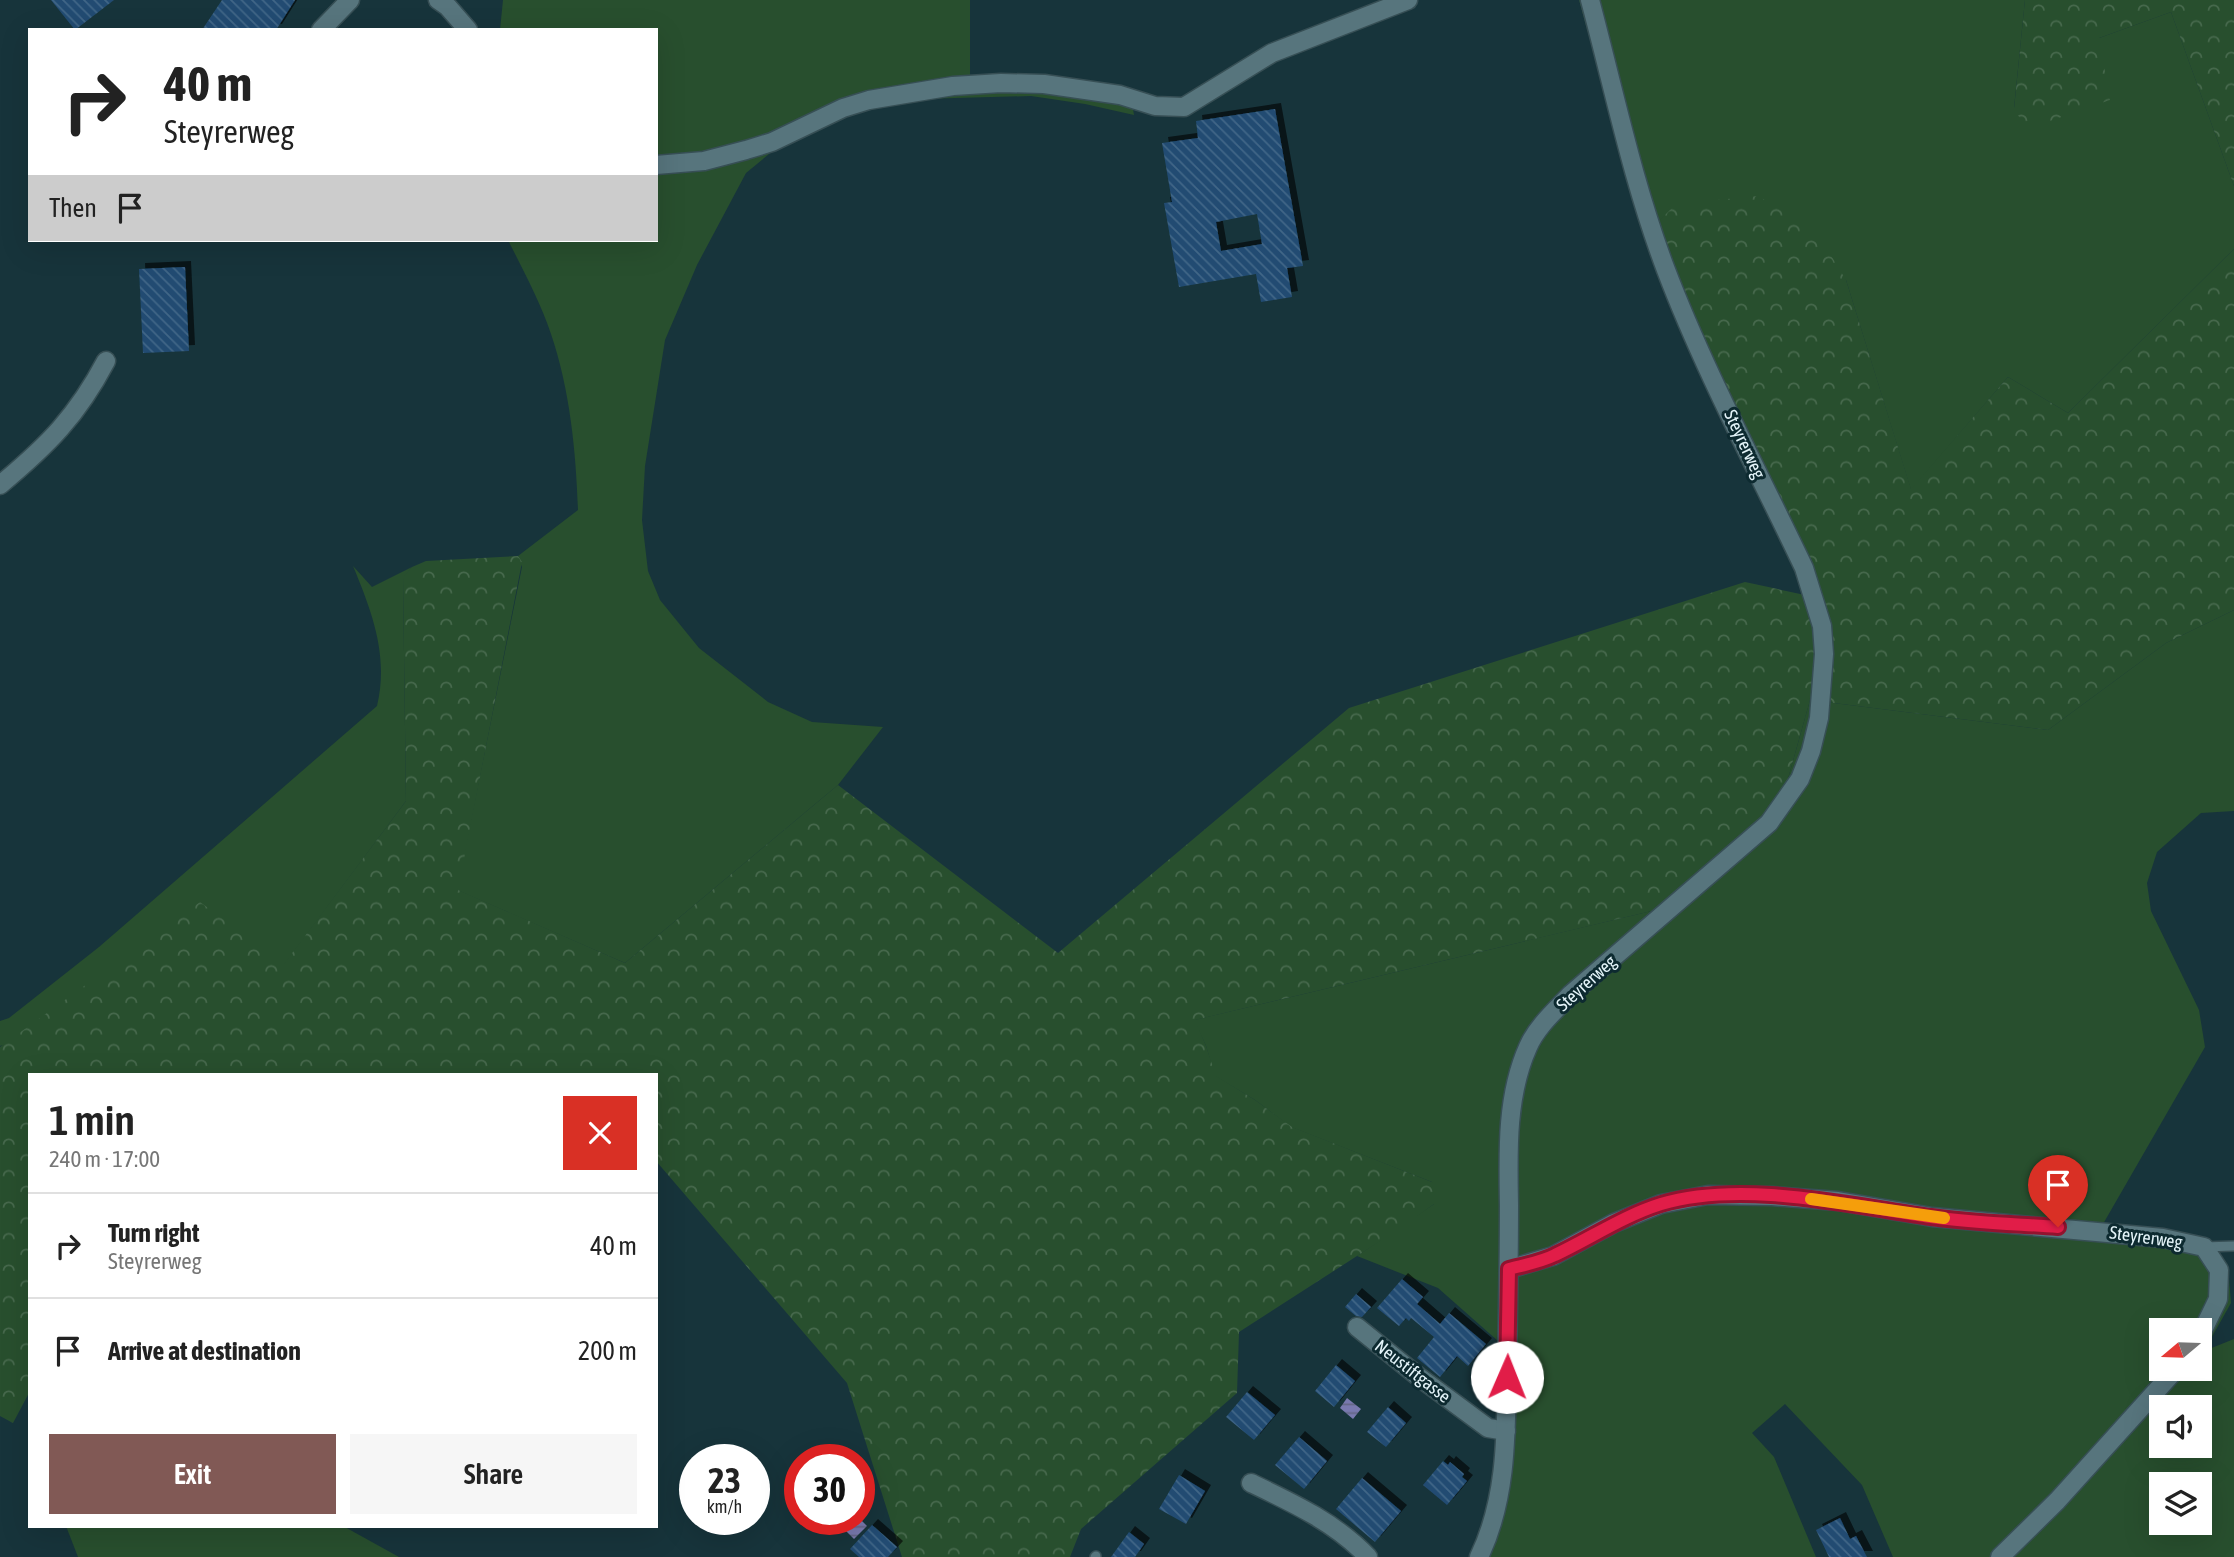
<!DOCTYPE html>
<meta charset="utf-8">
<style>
:root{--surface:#fff;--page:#f6f6f6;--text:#222;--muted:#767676;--line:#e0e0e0;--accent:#815955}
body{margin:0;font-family:"Asap Condensed",sans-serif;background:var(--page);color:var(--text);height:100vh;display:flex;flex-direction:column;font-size:26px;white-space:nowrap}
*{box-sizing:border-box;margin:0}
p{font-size:23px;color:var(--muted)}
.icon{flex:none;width:38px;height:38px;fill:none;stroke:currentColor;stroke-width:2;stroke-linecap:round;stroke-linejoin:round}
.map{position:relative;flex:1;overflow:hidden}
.panel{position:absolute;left:28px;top:1073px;width:630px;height:455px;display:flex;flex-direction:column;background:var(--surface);border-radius:0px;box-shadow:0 7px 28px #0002}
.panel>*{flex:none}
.guide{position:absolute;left:28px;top:28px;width:630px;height:214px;border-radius:0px;box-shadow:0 7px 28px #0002;background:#fff;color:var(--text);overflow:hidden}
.needle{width:46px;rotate:251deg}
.fabs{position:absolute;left:2149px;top:1318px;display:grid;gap:14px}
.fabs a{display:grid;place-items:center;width:63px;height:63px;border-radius:0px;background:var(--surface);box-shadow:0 7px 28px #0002;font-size:35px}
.speed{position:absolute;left:679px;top:1444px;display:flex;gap:14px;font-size:35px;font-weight:700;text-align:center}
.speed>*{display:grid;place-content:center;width:91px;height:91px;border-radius:50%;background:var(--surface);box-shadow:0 7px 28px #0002;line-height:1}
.speed small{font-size:18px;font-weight:400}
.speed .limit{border:10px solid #d22;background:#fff;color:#111}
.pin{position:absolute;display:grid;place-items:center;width:60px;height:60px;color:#fff;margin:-72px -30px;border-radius:50% 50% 50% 0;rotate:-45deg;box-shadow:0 0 7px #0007}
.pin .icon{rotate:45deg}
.me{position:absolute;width:77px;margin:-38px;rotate:1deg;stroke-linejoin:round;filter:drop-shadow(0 0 5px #0008)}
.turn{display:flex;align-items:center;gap:24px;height:147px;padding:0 21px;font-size:32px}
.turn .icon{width:91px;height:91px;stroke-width:2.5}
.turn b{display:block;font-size:49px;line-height:60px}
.then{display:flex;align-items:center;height:66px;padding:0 21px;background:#0003;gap:14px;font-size:26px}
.round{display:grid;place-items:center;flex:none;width:74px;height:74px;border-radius:0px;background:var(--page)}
.head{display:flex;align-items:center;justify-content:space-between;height:119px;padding:0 21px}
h1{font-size:42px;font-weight:600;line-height:52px}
.primary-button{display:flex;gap:14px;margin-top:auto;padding:14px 21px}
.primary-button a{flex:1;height:80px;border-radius:0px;background:var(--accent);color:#fff;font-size:28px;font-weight:600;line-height:80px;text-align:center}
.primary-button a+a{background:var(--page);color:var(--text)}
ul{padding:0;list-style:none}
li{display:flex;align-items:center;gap:21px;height:105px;padding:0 21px;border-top:2px solid var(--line)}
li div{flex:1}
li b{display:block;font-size:26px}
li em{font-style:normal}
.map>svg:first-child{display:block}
.green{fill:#284f2e;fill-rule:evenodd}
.forest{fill:url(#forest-crowns)}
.water{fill:url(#water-rules)}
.building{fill:url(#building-back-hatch);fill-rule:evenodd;filter:url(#shadow)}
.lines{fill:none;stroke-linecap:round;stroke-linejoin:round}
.lane-casing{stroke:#374f55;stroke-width:12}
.street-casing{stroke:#374f55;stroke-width:21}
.lane{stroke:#57757d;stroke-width:9}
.street{stroke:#57757d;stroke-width:18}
.route-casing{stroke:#92132f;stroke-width:18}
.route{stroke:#e11d48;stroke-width:12}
.slow{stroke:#f59e0b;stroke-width:12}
.labels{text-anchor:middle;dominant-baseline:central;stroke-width:6;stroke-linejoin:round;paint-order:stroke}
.street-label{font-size:18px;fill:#e4f4f9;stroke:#0d2a30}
</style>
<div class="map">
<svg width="2234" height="1557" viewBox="0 0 2234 1557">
<defs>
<pattern id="forest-crowns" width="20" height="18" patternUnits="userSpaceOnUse" patternTransform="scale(1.75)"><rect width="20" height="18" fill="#284f2e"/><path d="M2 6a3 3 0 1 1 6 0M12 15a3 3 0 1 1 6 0" fill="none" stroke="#47694d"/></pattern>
<pattern id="water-rules" width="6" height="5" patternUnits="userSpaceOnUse" patternTransform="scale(1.75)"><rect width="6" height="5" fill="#7979af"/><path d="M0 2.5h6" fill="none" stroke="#646687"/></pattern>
<pattern id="building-back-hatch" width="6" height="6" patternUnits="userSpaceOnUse" patternTransform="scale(1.75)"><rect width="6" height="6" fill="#214b72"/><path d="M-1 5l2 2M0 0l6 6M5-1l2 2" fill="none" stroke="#416687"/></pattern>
<filter id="shadow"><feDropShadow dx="6" dy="-6" stdDeviation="0" flood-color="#0009"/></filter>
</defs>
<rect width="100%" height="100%" fill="#17343b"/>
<!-- green -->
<g class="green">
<path d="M503 0H970V78L1130 93 1134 115 1085 104 1031 96 920 99 853 110 780 145 746 173 697 265 665 340 645 466 642 520 648 571 660 600 699 648 768 702 812 722 883 727 838 785 625 963 457 890 522 567 518 556 578 510C576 451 570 390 551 334 540 301 523 270 508 240H656V30H500Z"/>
<polygon points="1579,0 2025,0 2014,108 2099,38 2171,12 2234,186 2234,249 2068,413 2008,377 1911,490 1846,280 1677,204 1644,236"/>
<path d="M353 566 372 587 412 567 403 578 406 801 284 965 0 1046V1021L9 1018 99 947 377 706C389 656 372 612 353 566Z"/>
<path d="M2234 610V811L2201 813 2157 852 2147 883 2151 911 2199 1010 2205 1047 2103 1224 2207 1241 2228 1266 2231 1303 2204 1351 2234 1339V1557H1893L1862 1485 1785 1404 1752 1433 1774 1457 1816 1557H1469C1501 1490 1497 1413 1498 1341L1438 1288 1357 1256 1434 1204 1432 1182 1291 1127 1255 1100 1215 1076 1206 1046 1194 1020 1685 903 1777 818 1810 700 2048 730 2166 643ZM2161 1330H2200V1368H2161ZM2161 1407H2200V1446H2161ZM2161 1484H2200V1522H2161Z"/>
<polygon points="66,1526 343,1526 399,1557 78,1557"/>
</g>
<!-- forest -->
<g class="forest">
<polygon points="2025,0 2234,0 2234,186 2171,12 2099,38 2110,100 2027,129 2014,109"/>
<polygon points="1758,196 1817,233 1846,280 1911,489 2008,377 2068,413 2234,249 2234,610 2166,643 2048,730 1810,700 1777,818 1685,903 1195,1020 1206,1046 1216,1076 1255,1100 1292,1127 1432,1182 1441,1195 1434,1204 1402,1227 1239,1332 1237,1393 1081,1529 1070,1557 902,1557 847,1383 656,1161 656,1074 30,1074 30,1391 13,1423 0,1416 0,1047 200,902 284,964 406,801 403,577 412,567 426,561 518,556 522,562 458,890 625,963 838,785 1058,953 1349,708 1745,582 1814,597 1733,419 1644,236 1676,204"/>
</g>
<!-- water -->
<g class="water">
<polygon points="1347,1398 1361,1409 1353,1419 1340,1408"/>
<polygon points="859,1518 867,1526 854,1539 846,1531"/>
</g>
<!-- building -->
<g class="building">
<polygon points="51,0 114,0 75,30"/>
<polygon points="222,0 295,0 276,30 202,30"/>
<path d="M1275 109 1303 266 1287 268 1292 297 1261 302 1256 274 1179 287 1164 203 1172 202 1162 143 1198 138 1196 121ZM1257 214 1262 244 1221 251 1216 222Z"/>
<polygon points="185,267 189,351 143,353 139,269"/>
<polygon points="1402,1279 1423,1297 1417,1304 1440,1324 1449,1313 1486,1344 1468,1366 1457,1356 1440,1377 1417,1358 1434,1337 1411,1318 1409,1321 1406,1318 1399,1326 1377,1308"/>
<polygon points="1356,1294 1371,1307 1362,1317 1356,1316 1345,1307"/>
<polygon points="1336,1365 1355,1381 1334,1407 1315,1391"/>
<polygon points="1247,1392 1275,1415 1254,1440 1226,1417"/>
<polygon points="1388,1407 1406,1423 1386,1447 1367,1432"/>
<polygon points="1299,1437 1327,1461 1304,1489 1275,1465"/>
<polygon points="1443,1461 1448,1465 1450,1462 1464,1474 1462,1477 1467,1481 1447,1505 1423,1485"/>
<polygon points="1179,1475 1205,1491 1186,1524 1159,1509"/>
<polygon points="1362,1478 1401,1511 1375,1542 1336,1509"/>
<polygon points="1840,1518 1850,1539 1856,1536 1867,1557 1829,1557 1816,1530"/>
<polygon points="872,1525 897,1547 888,1557 859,1557 850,1549"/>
<polygon points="1129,1532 1144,1544 1135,1557 1111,1557"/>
</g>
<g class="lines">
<!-- lane casing -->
<g class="lane-casing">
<g id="lane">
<polyline points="2204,1247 2234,1246"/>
<polyline points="1095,1557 1096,1556"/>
</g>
</g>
<!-- street casing -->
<g class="street-casing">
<g id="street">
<polyline points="438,0 448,7 468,30"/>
<polyline points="321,30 350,0"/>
<polyline points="656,165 704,161 746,150 772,142 843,108 869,100 953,86 1001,83 1044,84 1120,95 1155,106 1184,107 1272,53 1408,0"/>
<path d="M0 485C48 445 77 416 106 361"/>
<polyline points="1509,1269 1553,1256 1614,1223 1661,1204 1708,1195 1772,1196 1838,1201 1932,1217 2163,1238 2204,1247 2219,1270 2218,1299 2200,1336"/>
<polyline points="1357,1327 1419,1377 1488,1428 1506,1431"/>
<path d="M1251 1483C1293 1503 1336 1523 1368 1557"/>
<path d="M1479 1557C1508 1497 1506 1429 1507 1364 1508 1311 1509 1258 1509 1205 1508 1153 1506 1096 1528 1047 1537 1026 1556 1010 1571 994L1769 823 1800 779 1811 751 1819 718 1824 654 1822 626 1804 568C1758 471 1704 370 1666 270 1633 183 1614 90 1590 0"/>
<polyline points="2000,1557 2057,1501 2177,1368"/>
</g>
</g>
<!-- lane -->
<use href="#lane" class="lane"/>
<!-- street -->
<use href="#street" class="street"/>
</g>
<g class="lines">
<!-- route casing -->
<g class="route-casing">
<path id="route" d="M1507 1377 1509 1269C1524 1265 1541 1262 1555 1255 1591 1238 1623 1216 1661 1204 1742 1180 1848 1205 1931 1217 1973 1223 2016 1224 2058 1227"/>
</g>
<!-- route -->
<use href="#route" class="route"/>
<!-- slow -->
<polyline class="slow" points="1811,1199 1944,1218"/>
</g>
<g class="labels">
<!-- street labels -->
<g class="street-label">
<text transform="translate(1745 444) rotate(65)">Steyrerweg</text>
<text transform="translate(1586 983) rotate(-42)">Steyrerweg</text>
<text transform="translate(2146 1237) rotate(8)">Steyrerweg</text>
<text transform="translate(1413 1371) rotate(38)">Neustiftgasse</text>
</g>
</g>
</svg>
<div class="fabs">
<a><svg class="needle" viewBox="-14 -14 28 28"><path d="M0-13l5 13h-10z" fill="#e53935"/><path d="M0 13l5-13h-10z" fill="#767676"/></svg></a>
<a><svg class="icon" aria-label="sound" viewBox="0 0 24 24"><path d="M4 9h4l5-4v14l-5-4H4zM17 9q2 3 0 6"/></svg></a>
<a><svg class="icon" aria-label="layers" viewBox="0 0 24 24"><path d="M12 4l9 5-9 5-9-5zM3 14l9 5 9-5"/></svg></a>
</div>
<div class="speed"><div>23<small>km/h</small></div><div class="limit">30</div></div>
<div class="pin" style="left:2058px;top:1227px;background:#d93025"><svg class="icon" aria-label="arrive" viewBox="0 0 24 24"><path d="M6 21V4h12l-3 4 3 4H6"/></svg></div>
<svg class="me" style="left:1507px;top:1377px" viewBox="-20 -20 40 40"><circle r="19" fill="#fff"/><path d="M0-13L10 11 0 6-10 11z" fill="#e11d48"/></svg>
<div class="guide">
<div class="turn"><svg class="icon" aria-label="right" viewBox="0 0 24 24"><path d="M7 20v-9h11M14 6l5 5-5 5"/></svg><div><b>40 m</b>Steyrerweg</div></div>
<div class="then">Then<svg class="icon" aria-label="arrive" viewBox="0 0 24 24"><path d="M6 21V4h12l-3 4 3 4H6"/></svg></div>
</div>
<section class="panel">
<div class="head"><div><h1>1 min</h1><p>240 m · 17:00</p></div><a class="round" style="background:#d93025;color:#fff"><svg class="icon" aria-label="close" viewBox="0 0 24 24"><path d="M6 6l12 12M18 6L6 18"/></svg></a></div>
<ul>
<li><svg class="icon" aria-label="right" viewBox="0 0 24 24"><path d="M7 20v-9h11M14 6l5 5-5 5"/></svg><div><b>Turn right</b><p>Steyrerweg</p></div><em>40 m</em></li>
<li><svg class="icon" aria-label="arrive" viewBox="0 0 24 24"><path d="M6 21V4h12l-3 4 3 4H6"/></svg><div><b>Arrive at destination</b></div><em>200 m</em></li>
</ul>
<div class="primary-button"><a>Exit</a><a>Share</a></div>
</section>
</div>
